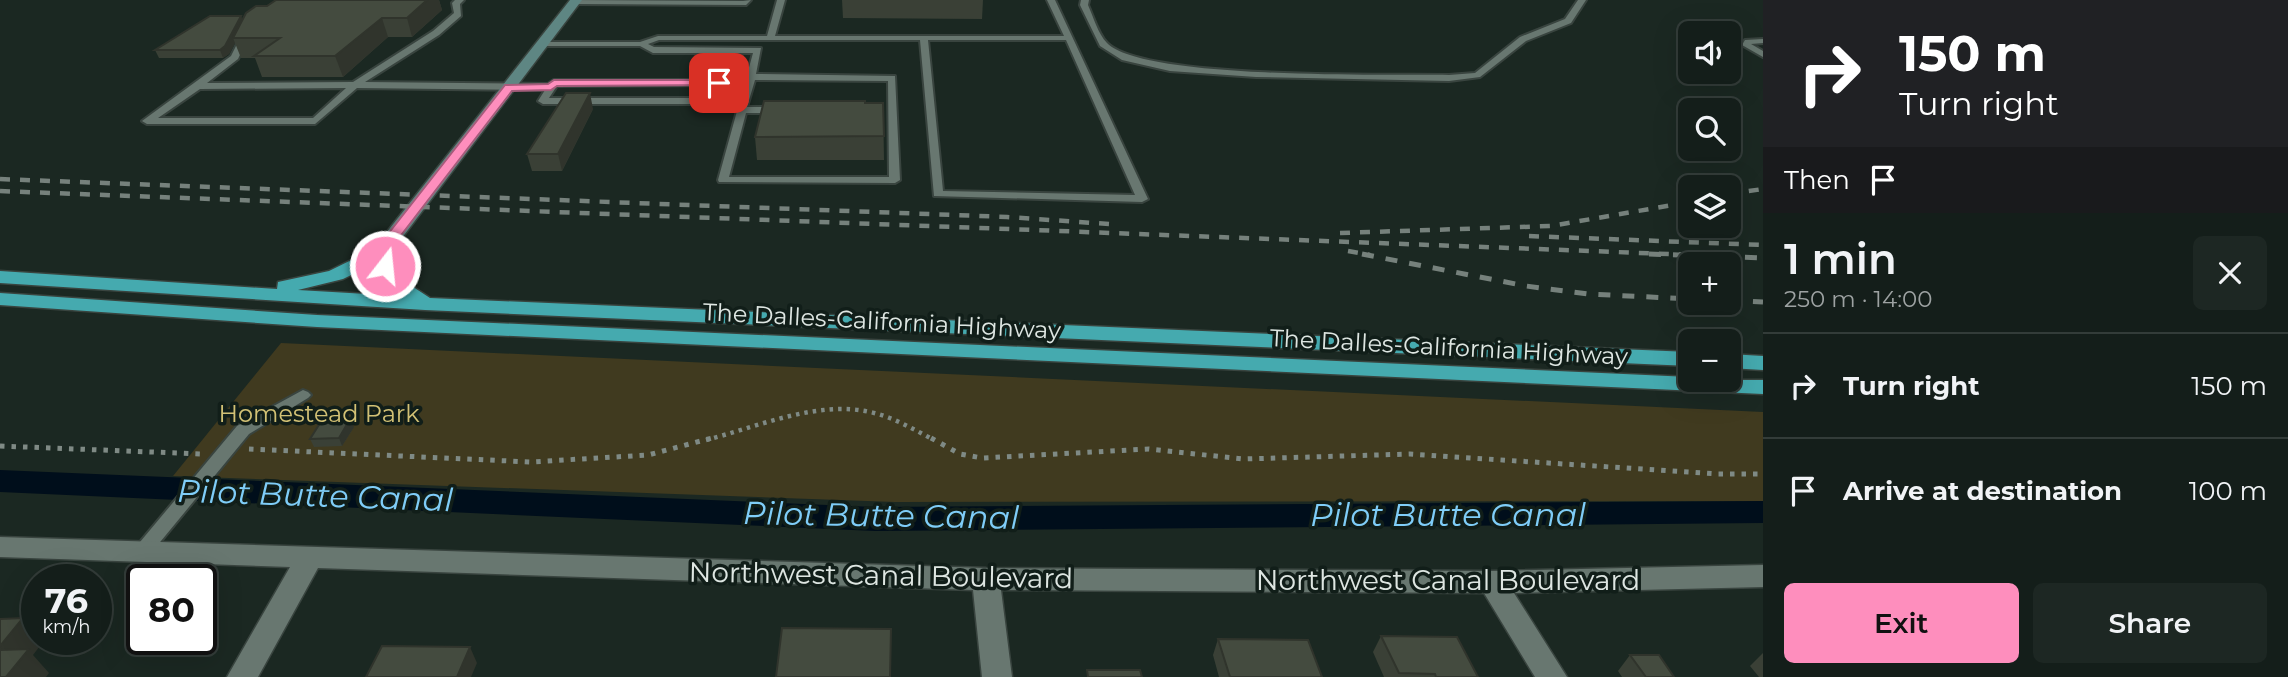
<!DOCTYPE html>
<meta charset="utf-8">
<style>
:root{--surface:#141e1a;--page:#1d2723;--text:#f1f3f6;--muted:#9da2a2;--line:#333c39;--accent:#fe8ebd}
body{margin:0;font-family:Montserrat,sans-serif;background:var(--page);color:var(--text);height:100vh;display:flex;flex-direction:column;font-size:26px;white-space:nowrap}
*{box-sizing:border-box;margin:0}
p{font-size:23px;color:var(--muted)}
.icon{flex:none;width:38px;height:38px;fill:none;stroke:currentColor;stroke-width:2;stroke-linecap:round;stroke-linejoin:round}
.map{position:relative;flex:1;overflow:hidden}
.panel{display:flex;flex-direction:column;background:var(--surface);width:525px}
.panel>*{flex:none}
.hud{background:#202124;color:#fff;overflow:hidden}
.tools{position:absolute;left:1678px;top:21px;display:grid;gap:14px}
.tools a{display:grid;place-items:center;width:63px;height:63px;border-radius:10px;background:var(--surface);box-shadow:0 7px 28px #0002,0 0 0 2px var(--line);font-size:35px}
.speed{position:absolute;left:21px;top:564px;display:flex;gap:14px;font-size:35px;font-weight:700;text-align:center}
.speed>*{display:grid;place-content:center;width:91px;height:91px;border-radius:50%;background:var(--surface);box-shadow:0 7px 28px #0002,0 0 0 2px var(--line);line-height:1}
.speed small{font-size:18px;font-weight:400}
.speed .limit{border:4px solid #111;border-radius:10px;background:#fff;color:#111}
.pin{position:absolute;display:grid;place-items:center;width:60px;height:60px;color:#fff;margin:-30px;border-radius:14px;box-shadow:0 4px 10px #0006}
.me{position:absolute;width:77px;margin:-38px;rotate:16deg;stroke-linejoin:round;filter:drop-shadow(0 0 5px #0008)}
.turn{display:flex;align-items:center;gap:24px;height:147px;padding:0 21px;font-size:32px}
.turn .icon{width:91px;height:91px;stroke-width:2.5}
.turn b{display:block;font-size:49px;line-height:60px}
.then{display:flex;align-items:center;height:66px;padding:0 21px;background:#0003;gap:14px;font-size:26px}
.round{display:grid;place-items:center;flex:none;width:74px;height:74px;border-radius:10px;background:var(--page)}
.head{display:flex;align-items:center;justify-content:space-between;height:119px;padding:0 21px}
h1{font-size:42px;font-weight:600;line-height:52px}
.cta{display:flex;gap:14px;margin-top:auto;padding:14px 21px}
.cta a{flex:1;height:80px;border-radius:10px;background:var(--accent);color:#111;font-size:28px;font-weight:600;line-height:80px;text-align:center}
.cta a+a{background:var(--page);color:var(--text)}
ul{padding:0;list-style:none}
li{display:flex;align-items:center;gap:21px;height:105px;padding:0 21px;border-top:2px solid var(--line)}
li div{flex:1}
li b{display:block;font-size:26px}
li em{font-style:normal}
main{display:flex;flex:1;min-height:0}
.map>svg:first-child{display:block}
.green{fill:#403a1f}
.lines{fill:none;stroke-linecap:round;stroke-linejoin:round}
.canal{fill:#000e1b;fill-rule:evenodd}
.lane-casing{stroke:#39443f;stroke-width:4}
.street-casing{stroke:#39443f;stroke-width:3}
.secondary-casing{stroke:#39443f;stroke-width:3}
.highway-casing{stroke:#39443f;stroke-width:3}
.path-far1{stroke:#7f8a85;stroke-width:4.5;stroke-dasharray:3.5 5;stroke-linecap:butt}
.path{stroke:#7f8a85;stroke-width:5;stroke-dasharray:4.5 7;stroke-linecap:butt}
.lane{fill:#687770;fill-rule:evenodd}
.street{fill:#687770;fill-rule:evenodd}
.secondary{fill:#5e8683;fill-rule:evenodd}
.highway{fill:#45aaaf;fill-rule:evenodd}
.rail-far1{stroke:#76817c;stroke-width:4.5;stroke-dasharray:10 10;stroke-linecap:butt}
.rail{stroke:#76817c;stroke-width:5;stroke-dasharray:12 12;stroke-linecap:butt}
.wall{fill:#3a4036}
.shaded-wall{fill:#30342c}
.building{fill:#444b3f;stroke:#30342c;stroke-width:2}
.route{fill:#fe8ebd;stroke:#a55c7b;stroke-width:2}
.labels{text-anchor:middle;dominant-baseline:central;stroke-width:7;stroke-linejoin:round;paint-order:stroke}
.street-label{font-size:24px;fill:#dee6e2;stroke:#111e19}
.park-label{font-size:24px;fill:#d2c175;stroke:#111e19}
.near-street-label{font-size:28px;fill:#dee6e2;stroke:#111e19}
.near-water-label{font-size:32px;font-style:italic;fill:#7fcdf8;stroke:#111e19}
</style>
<main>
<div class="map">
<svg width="1763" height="677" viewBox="0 0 1763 677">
<rect width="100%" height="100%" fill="#1b2822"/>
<!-- green -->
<polygon class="green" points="281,343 1763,412 1763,501 895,502 173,476"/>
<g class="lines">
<!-- canal -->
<polygon class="canal" points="0,470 875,507 1763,501 1763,523 875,531 0,492"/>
<!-- lane casing -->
<g class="lane-casing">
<g id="lane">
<path d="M455 0H464L460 4 461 16 439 35 365 82 548 84 554 80H719L722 81V85L557 86 549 98H715L720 101 715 104H543L538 101 545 90 357 88 315 124H147L142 121 231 56 242 34 249 36 238 59 207 83 353 82 433 31 454 13 452 3ZM346 88 313 118H158L200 89Z"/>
<polygon points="571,0 743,1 751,0 746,5 574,4 570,2"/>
<path d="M777 0H785L775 36H1064L1047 0H1055L1148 199 1142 202 934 196 920 40H659L648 44 654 47 761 48 756 74 895 76 900 180 895 183 719 182 718 180 753 53H653L640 46H543L539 44 543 42H640L658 36H767ZM928 40H1066L1135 195 943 191ZM755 80 888 81 889 177H729L746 113H778L783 110 778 107H747Z"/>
<path d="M1081 0H1089L1088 5C1093 16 1098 34 1107 43 1143 80 1388 74 1449 75L1475 73 1520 37 1565 19 1578 0H1586L1571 23 1526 41 1480 77 1449 81 1256 77 1170 71 1122 60 1100 46 1080 5Z"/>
<polygon points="1763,39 1763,43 1751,44 1763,51 1763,57 1742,45 1745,40"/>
<polygon points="303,390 308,392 311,395 308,398 249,434 147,558 141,560 135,558 132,553 135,548 237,426"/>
</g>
</g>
<!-- street casing -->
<g class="street-casing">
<polygon id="street" points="0,537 986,568 1492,571 1763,565 1763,587 1514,593 1567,677 1535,677 1484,593 1001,590 1012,677 982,677 973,590 318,568 258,677 227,677 290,567 0,557"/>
</g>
<!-- secondary casing -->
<g class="secondary-casing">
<polygon id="secondary" points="570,0 582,0 389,255 375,255 373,251 375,247"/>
</g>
<!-- highway casing -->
<g class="highway-casing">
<g id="highway">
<path d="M382 245 391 251 401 279 430 298 1690 352V366L425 310 0 283V271L277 289 278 282 329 271ZM376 263 385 286 401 296 298 290 343 279Z"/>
<polygon points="0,293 317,315 1690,377 1690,380 1763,380 1763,394 317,327 0,305"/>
<polygon points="1729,354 1763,356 1763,370 1729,368"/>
</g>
</g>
<!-- path-far1 -->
<path class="path-far1" d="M706 440C757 427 817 400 870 412 893 417 913 429 934 440"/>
<!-- path -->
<g class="path">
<polyline points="931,438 960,454 982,458 1149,449 1243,459 1410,454 1718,474 1763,474"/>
<polyline points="0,446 202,454"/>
<polyline points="249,449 531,462 648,455 712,438"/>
</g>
<!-- lane -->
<use href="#lane" class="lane"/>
<!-- street -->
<use href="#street" class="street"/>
<!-- secondary -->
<use href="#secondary" class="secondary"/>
<!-- highway -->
<use href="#highway" class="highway"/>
<!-- rail-far1 -->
<g class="rail-far1">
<polyline points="0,179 1007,217 1109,224"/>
<polyline points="0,191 1695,255"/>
<polyline points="1729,194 1763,189"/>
<polyline points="1340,233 1551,226 1690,202"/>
<polyline points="1529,236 1763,245"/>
<polyline points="1348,251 1370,255"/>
</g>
<!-- rail -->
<g class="rail">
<polyline points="1362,254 1526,286 1588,294 1690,299"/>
<polyline points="1649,254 1763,258"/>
<polyline points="1729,300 1763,302"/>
</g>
</g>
<!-- wall -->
<g class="wall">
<polygon points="276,0 439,0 442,10 412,37 388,37 343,77 262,77 255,58 241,58 235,43 229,54 223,58 159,58 155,50 241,16 242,20"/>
<polygon points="842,0 983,0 982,19 843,18"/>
<polygon points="865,103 883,103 884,160 757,160 755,137"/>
<polygon points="593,109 562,171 532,171 527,154"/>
<polygon points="354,427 342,446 314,447 310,439"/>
<polygon points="1381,636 1478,677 1384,677 1373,652"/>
<polygon points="1218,639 1322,677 1219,677 1213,655"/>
<polygon points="1763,653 1763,677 1759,677 1750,666"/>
<polygon points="1630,655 1674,677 1622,677 1618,671"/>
</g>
<!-- shaded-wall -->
<g class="shaded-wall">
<polygon points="416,0 439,0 442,10 412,37 407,18"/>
<polygon points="241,16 244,24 233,38 235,43 229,54 223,58 220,50"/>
<polygon points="382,18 388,37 343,77 335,56"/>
<polygon points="590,93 593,109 562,171 558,154"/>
<polygon points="350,419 354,427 342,446 339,438"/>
<polygon points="23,618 37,634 37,639 41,639 43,642 33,655 49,673 46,677 6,677 0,653 0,646"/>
<polygon points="470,647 477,663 471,677 457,677"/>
</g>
<!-- building -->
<g class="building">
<polygon points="276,0 427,0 407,18 382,18 335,56 254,56 280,38 233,38 246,13 256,6 267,6"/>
<polygon points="210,16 241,16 225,46 220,50 155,50"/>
<polygon points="566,93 590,93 558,154 527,154"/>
<polygon points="764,101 865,101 865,103 883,103 884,136 755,137"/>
<polygon points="350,419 339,438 310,439 322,420"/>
<polygon points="23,618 0,646 0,619"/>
<polygon points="782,628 891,629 890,677 776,677"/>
<polygon points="1381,636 1457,637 1478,677 1436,677 1435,674 1399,673"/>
<polygon points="1218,639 1308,640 1322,677 1230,677"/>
<polygon points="382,646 470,647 457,677 366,677"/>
<polygon points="29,649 6,677 0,677 0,650"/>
<polygon points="1630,655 1659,655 1674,677 1646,677"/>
<polygon points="1087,670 1140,670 1142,677 1088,677"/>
</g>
<!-- route -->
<polygon class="route" points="719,80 724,83 722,85 557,86 551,90 512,91 389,251 390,269 377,266 377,248 505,85 548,84 554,80"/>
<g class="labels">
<!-- street labels -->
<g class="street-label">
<text transform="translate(882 321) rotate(3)">The Dalles-California Highway</text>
<text transform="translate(1449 347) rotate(3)">The Dalles-California Highway</text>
</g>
<!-- park labels -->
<g class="park-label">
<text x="319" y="413">Homestead Park</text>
</g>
<!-- near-street labels -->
<g class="near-street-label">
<text transform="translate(881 575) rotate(1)">Northwest Canal Boulevard</text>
<text x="1448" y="580">Northwest Canal Boulevard</text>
</g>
<!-- near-water labels -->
<g class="near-water-label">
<text transform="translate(315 495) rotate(2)">Pilot Butte Canal</text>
<text x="1448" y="514">Pilot Butte Canal</text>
<text transform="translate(881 515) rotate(1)">Pilot Butte Canal</text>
</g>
</g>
</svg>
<div class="tools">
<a><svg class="icon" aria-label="sound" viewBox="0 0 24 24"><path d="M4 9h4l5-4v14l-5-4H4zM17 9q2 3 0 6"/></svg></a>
<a><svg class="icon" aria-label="search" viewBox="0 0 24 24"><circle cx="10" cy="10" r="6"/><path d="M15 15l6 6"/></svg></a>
<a><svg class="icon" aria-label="layers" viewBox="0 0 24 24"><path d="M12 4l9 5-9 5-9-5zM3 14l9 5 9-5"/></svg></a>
<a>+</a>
<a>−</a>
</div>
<div class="speed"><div>76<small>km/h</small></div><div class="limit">80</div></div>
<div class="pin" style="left:719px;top:83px;background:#d93025"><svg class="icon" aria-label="arrive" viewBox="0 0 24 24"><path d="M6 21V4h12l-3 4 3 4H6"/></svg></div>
<svg class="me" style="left:385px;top:266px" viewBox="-20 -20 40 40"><circle r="17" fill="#fe8ebd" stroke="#fff" stroke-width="3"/><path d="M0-11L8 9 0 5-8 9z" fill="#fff"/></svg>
</div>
<section class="panel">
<div class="hud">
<div class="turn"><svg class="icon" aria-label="right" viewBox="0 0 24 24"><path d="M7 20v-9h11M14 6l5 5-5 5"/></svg><div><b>150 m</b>Turn right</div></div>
<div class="then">Then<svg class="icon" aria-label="arrive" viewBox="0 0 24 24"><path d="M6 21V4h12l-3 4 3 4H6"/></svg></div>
</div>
<div class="head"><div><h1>1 min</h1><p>250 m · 14:00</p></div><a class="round"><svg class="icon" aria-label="close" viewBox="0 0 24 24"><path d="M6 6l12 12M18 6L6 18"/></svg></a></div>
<ul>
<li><svg class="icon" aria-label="right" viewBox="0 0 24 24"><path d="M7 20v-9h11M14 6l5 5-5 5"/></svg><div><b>Turn right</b></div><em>150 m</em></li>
<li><svg class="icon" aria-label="arrive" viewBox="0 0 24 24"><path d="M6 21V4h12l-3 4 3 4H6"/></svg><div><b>Arrive at destination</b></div><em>100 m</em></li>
</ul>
<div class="cta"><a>Exit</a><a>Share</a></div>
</section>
</main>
